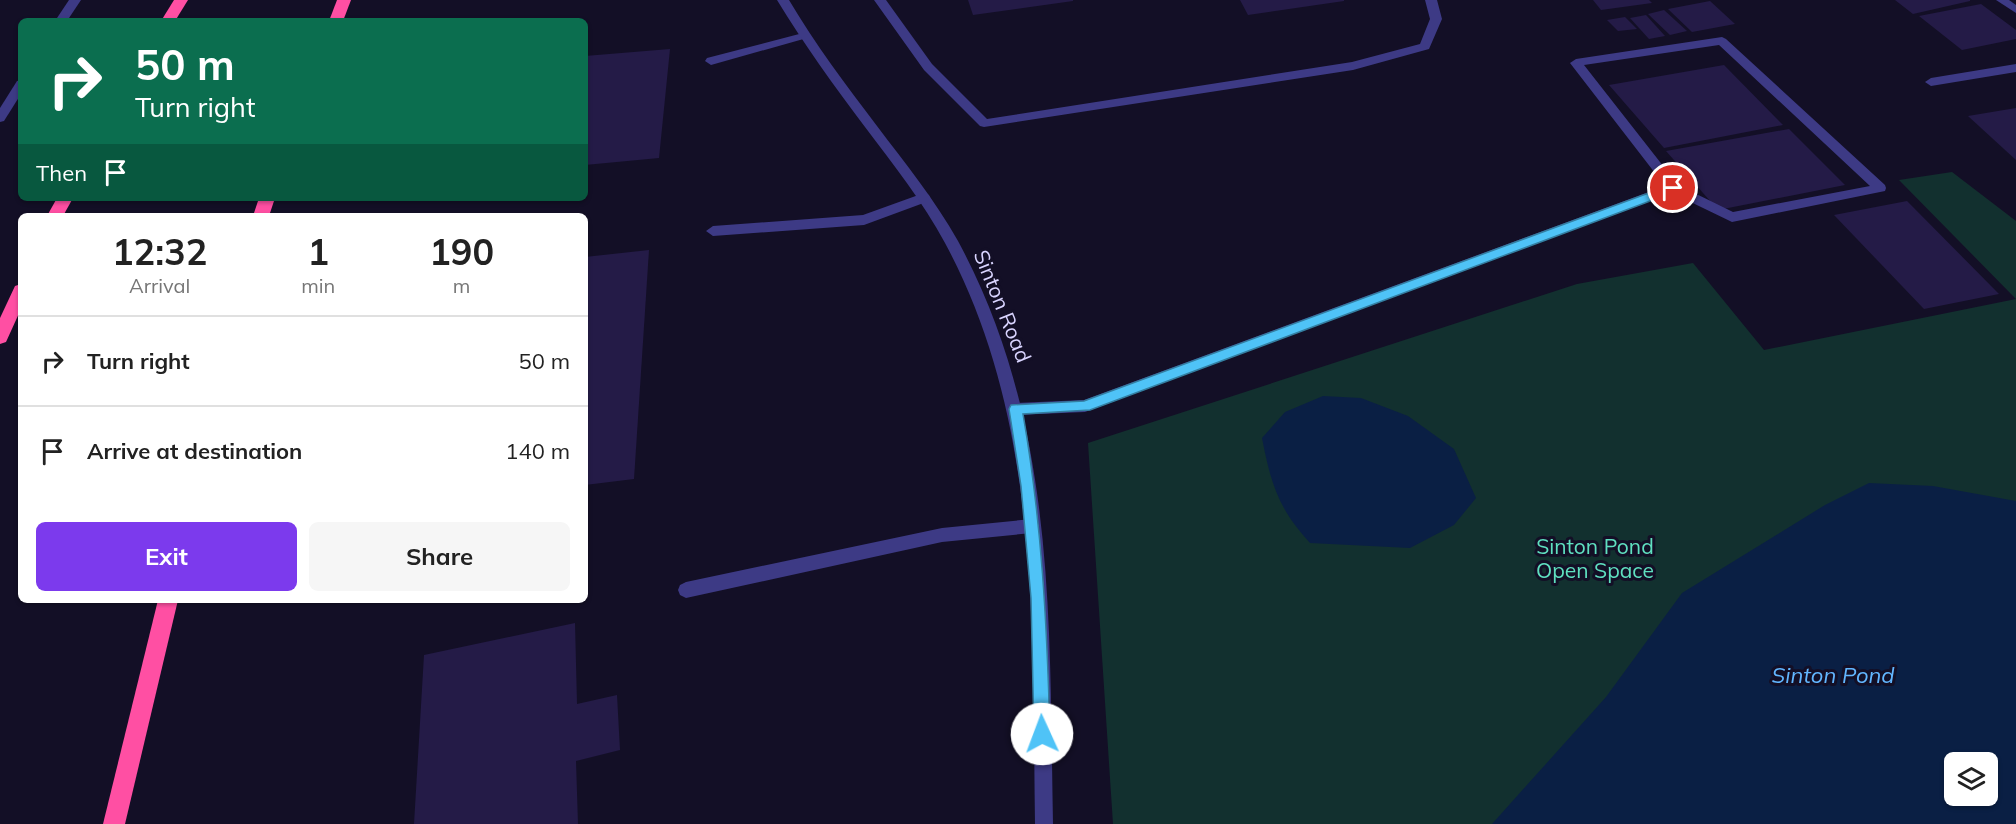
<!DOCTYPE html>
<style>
:root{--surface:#fff;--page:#f6f6f6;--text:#222;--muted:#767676;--line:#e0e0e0;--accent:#7c3aed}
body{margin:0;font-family:Mulish,sans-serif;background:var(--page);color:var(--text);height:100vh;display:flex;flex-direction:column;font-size:22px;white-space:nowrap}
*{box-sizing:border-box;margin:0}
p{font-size:20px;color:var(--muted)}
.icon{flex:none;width:33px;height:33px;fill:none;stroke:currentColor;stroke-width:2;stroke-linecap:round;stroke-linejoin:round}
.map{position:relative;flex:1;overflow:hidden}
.drawer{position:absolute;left:18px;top:213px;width:570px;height:390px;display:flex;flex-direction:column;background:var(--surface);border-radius:9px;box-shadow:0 2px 4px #0004}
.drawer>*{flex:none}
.hud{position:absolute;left:18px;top:18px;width:570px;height:183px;border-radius:9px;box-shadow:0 2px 4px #0004;background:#0b6e4f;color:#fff;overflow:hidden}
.buttons{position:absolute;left:1944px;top:752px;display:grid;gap:12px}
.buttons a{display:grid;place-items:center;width:54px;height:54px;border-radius:9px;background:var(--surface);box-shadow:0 2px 4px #0004;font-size:30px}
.pin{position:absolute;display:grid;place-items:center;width:51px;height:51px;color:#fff;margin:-26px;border:3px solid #fff;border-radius:50%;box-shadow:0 2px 6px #0007}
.me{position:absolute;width:66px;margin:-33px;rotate:358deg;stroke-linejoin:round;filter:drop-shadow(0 0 4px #0008)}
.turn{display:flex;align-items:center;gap:21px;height:126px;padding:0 18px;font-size:27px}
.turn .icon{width:78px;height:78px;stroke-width:2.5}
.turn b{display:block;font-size:42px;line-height:51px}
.then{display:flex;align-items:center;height:57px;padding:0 18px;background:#0003;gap:12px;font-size:22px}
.eta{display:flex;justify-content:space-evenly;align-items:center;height:102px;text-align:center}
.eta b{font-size:36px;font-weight:700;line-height:42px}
.cta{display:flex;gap:12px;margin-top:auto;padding:12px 18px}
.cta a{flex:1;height:69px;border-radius:9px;background:var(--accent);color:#fff;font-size:24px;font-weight:700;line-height:69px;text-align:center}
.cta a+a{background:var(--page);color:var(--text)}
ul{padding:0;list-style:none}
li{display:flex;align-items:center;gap:18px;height:90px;padding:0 18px;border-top:2px solid var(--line)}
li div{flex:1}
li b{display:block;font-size:22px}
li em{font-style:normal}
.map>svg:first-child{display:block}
.green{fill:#12302f;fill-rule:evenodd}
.water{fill:#0a1f44;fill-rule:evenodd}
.building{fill:#241b47}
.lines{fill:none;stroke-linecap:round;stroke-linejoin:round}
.service{fill:#3d3a85;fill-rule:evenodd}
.tertiary{fill:#3d3a85;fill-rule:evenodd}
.motorway{fill:#ff4fa3;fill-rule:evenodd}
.route{fill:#4fc3f7;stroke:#337fa1;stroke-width:1.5}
.labels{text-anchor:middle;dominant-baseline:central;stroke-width:6;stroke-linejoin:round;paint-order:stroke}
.street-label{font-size:21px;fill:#d9d4ff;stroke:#130f26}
.park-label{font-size:21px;fill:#5fe0c0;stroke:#130f26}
.water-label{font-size:22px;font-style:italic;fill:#62b6ff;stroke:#130f26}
</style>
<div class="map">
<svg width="2016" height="824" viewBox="0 0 2016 824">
<rect width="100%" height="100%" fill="#130f26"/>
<!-- green -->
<g class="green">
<polygon points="1952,172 2016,221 2016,299 1899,180"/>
<path d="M1693 263 1764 350 2016 299V824H1113L1088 443 1577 284ZM1954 762H1988V795H1954Z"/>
</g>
<!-- water -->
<g class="water">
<path d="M1323 396 1361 398 1408 416 1454 449 1476 498 1454 525 1410 548 1310 543C1278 508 1271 484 1262 438L1285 412Z"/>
<path d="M1869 483 1933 486 2016 501V824H1492L1606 697 1682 593 1825 505ZM1954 762H1988V795H1954Z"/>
</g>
<!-- building -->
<g class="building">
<polygon points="968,0 1073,0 1073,1 973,15"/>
<polygon points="1240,0 1344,0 1344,1 1248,15"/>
<polygon points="1593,0 1649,0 1652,3 1601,10"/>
<polygon points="1895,0 1970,0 1970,1 1913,14"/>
<polygon points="1710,1 1735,24 1692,32 1668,9"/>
<polygon points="1981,4 2016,30 2016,39 1962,50 1919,16"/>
<polygon points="1664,10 1687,31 1670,35 1648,14"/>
<polygon points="1646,15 1665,36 1649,39 1630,18"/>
<polygon points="1625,17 1637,29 1618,31 1607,20"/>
<polygon points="670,49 659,158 585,165 585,56"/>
<polygon points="1724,65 1783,125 1664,148 1609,85"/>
<polygon points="2016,108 2016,160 1968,116"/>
<polygon points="1789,129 1845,185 1718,210 1666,151"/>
<polygon points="1907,201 1999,294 1924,309 1834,215"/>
<polygon points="649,250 634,479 585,485 585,257"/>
<polygon points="575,623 577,704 617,695 620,750 576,761 578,824 414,824 424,655"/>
</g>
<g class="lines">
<!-- service -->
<g class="service">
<polygon points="69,0 81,0 67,21 55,21"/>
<polygon points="874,0 886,0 932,64 987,119 1352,62 1420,44 1430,19 1425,0 1437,0 1442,19 1429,49 1353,70 984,127 980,126 924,70"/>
<polygon points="1996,0 2009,0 2016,5 2016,13"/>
<polygon points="803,33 807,34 807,38 711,65 705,61 707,58"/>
<path d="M1722 37 1726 39 1885 185 1886 188 1885 191 1732 222 1672 193 1085 412 1015 415 1010 413 1008 409 1010 405 1015 403 1084 400 1665 186 1570 63 1576 59ZM1719 45 1870 186 1733 212 1678 185 1584 65Z"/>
<polygon points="2016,64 2016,72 1931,86 1925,82 1931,78"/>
<polygon points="21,80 21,94 4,121 0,122 0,108 17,81"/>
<polygon points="924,193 929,195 930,198 929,201 864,225 713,236 706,231 713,226 863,215"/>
<polygon points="1032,519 1038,521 1040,526 1038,531 1032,533 942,542 686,598 680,595 678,590 680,585 686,582 942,528"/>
</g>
<!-- tertiary -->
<path class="tertiary" d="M777 0H789C815 44 846 85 877 126 905 163 935 200 958 241 1057 424 1049 622 1053 824H1035C1032 628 1041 421 945 243 923 202 893 164 865 127 834 86 804 44 777 0Z"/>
<!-- motorway -->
<g class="motorway">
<polygon points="174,0 188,0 175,21 161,21"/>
<polygon points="337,0 351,0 343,21 329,21"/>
<polygon points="57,198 73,198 63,216 47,216"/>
<polygon points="259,198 275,198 269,216 253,216"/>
<polygon points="21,284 21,309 6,342 0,344 0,318 15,286"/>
<polygon points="158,600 178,600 125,824 103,824"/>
</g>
</g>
<!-- route -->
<path class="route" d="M1673 184 1677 185V191L1090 410 1023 414C1042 523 1047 624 1050 734L1048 739 1042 742 1036 739 1034 734 1031 598 1021 486 1009 409 1011 405 1084 401Z"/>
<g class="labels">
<!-- street labels -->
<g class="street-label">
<text transform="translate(1003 306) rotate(68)">Sinton Road</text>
</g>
<!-- park labels -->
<g class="park-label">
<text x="1595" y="546">Sinton Pond<tspan x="1595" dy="24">Open Space</tspan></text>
</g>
<!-- water labels -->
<g class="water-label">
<text x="1833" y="675">Sinton Pond</text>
</g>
</g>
</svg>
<div class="buttons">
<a><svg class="icon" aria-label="layers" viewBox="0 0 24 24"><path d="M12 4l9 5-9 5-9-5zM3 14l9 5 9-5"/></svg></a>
</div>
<div class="pin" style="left:1673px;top:188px;background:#d93025"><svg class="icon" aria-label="arrive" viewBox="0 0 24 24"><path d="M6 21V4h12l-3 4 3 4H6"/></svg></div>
<svg class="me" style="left:1042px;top:734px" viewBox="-20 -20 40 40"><circle r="19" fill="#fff"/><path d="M0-13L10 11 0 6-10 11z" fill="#4fc3f7"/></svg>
<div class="hud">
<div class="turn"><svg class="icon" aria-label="right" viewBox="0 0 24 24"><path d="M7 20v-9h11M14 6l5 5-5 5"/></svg><div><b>50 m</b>Turn right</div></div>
<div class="then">Then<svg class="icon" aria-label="arrive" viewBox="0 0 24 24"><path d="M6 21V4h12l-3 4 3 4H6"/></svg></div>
</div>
<section class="drawer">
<div class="eta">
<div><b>12:32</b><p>Arrival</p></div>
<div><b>1</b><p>min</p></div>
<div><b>190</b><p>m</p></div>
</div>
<ul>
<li><svg class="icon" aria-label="right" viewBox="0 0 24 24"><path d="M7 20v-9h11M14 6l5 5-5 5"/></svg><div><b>Turn right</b></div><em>50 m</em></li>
<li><svg class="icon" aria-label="arrive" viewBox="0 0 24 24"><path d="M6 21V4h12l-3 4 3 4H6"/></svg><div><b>Arrive at destination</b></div><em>140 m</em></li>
</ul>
<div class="cta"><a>Exit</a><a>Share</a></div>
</section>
</div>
